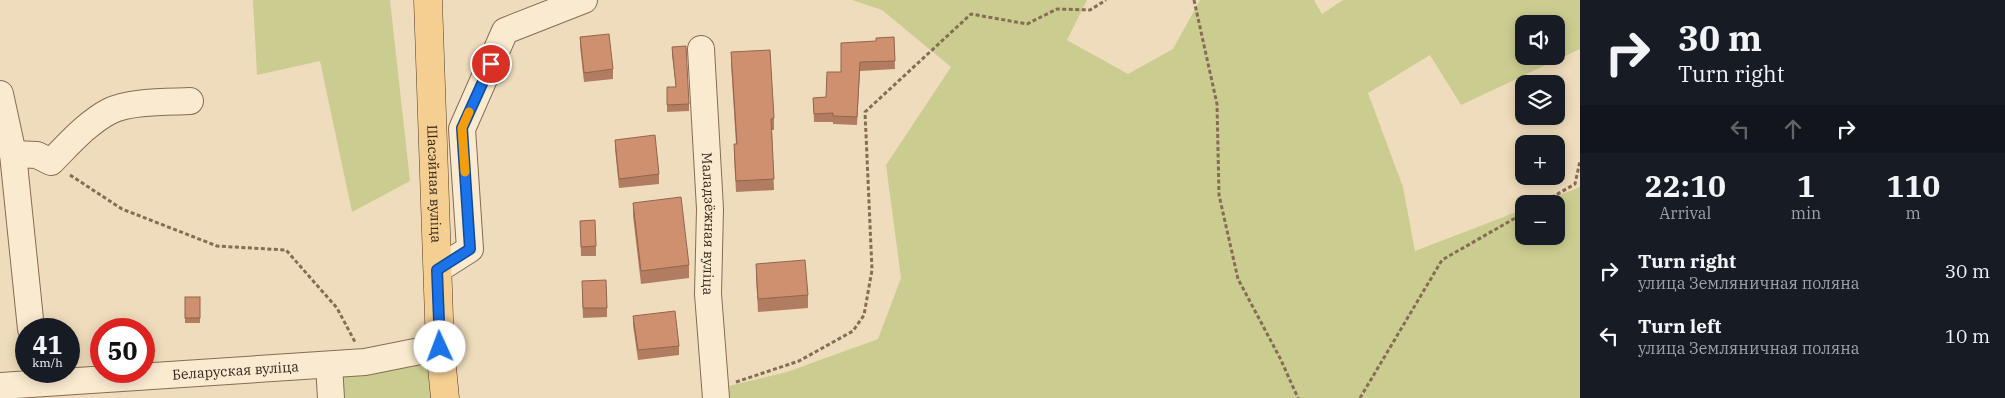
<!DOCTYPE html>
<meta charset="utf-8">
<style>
:root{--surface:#171b24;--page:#242831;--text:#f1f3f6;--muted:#9ea1a6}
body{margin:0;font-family:"IBM Plex Serif",serif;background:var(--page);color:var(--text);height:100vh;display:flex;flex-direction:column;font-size:19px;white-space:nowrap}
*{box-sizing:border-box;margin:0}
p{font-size:16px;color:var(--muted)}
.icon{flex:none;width:28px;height:28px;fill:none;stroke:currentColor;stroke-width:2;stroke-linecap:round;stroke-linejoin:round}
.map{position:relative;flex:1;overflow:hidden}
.details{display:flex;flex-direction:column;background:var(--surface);width:425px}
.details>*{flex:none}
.banner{background:#171b24;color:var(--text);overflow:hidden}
.fabs{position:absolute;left:1515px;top:15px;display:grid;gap:10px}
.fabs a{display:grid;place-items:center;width:50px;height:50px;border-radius:10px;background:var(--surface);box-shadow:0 2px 12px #0003;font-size:25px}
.speed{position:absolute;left:15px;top:318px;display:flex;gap:10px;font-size:25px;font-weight:700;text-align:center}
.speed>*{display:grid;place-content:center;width:65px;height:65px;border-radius:50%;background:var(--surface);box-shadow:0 2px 12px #0003;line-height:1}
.speed small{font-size:12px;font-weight:400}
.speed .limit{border:8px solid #d22;background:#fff;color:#111}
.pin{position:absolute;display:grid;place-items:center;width:42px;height:42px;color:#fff;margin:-21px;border:2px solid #fff;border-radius:50%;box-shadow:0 1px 5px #0007}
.me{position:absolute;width:55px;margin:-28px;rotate:358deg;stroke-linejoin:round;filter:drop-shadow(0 0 4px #0008)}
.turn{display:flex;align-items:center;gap:18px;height:105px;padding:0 15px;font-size:22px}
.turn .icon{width:65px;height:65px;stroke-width:2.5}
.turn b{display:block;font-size:35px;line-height:42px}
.lanes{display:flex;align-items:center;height:48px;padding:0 15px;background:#0003;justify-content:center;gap:25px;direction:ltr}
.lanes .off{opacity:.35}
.eta{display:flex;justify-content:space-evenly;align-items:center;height:85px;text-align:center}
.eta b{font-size:30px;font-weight:700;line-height:35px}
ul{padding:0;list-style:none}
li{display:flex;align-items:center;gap:15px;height:65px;padding:0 15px}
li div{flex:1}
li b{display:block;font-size:19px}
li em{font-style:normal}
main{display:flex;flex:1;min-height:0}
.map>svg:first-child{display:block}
.green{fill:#cbcd90;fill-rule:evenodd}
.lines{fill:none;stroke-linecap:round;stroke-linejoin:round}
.minor-casing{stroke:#876c55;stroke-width:28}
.major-casing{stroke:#553b2a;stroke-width:29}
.path{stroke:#876c55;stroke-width:3;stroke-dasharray:4 2.5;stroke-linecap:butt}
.minor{stroke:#faead0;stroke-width:26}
.major{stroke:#f5ce91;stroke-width:28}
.wall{fill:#b27c60}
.building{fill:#cf9070;stroke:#91654e}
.route-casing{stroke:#114b97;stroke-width:12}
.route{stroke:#1a73e8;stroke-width:9}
.slow{stroke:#f59e0b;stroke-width:9}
.labels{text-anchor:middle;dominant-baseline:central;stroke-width:4;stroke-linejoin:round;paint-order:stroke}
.street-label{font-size:14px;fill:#36261b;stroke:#f7e7cc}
</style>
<main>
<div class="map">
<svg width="1580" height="398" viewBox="0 0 1580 398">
<rect width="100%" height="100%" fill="#efdcbc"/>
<!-- green -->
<g class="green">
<polygon points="253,0 390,0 410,181 352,212 320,61 257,75"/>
<path d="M852 0H1087L1067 40 1128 74 1173 49 1200 0H1314L1322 14 1343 0H1580V49L1461 105 1430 55 1368 93 1403 187 1415 251 1524 209V236H1556V204H1537L1580 187V398H716V389L787 372 878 339 901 278 886 165 951 67 882 10ZM1524 24H1556V56H1524Z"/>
<polygon points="440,347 442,398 331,398 329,365"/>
</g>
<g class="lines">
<!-- minor casing -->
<g class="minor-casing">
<g id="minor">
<path id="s1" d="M701 49 710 209 708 294 716 398"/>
<polyline points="0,94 13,154 31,329"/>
<path d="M13 154 37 155 51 162C69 144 87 123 110 111 130 101 167 102 190 101"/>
<polyline points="437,270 470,249 462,129 505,31 584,0"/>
<polyline points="329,365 331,398"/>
<path id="s2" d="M0 386 365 362 440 347"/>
</g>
</g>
<!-- major casing -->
<g class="major-casing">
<g id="major">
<path id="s3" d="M428 0 440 347 445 398"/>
</g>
</g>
<!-- path -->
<g class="path">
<polyline points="1194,0 1217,104 1219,195 1238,279 1280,358 1298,398"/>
<polyline points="70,175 122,209 217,246 286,250 337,308 355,342"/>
<polyline points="1540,204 1575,184 1580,161"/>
<polyline points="736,382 799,361 853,331 864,315 872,270 865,112 971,14 1027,24 1057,9 1090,10 1106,0"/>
<polyline points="1360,398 1442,260 1524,213"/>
</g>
<!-- minor -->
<use href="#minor" class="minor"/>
<!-- major -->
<use href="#major" class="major"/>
</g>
<!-- wall -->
<g class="wall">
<polygon points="580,37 613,69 613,79 584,82 580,46"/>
<polygon points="894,37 895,69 860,71 857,125 833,124 833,122 814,122 813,98 826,97 841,72 876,41"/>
<polygon points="672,47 689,104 689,111 667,112 667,87 676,87 672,55"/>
<polygon points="731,52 774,118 774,130 772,130 774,190 736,192 734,156 734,144 736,144 731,64"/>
<polygon points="615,140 659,174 659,184 619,188 615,149"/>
<polygon points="633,203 689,265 689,278 641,284 633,216"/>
<polygon points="580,221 596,246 596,256 581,256"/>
<polygon points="756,264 808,295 808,308 758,312 756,277"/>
<polygon points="582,291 607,308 607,317 583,318"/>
<rect x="185" y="297" width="15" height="26"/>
<polygon points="633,316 679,346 679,355 638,360 633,325"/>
</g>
<!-- building -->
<g class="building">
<polygon points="609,34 613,69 584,73 580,37"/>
<polygon points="894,37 895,61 860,62 857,117 833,116 833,113 814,114 813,98 826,97 827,72 841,72 841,43 876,41 876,38"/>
<polygon points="686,46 689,104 667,105 667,87 676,87 672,47"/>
<polygon points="770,50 774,118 771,119 774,179 736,181 734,144 737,144 731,52"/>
<polygon points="655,135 659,174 619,179 615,140"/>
<polygon points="681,197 689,265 641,271 633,203"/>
<polygon points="595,220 596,246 581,247 580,221"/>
<polygon points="805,260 808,295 758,299 756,264"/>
<polygon points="606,280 607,308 583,308 582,281"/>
<rect x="185" y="297" width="15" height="21"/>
<polygon points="675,311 679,346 638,350 633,316"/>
</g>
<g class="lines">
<!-- route casing -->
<g class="route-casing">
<polyline id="route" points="440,347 437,270 470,249 462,128 491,64"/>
</g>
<!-- route -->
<use href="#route" class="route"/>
<!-- slow -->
<polyline class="slow" points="465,172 462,128 469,112"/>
</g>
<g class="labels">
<!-- street labels -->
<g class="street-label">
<text stroke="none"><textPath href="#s3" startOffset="184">Шасэйная вуліца</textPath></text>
<text stroke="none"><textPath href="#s1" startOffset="175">Маладзёжная вуліца</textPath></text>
<text stroke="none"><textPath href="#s2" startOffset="236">Беларуская вуліца</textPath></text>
</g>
</g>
</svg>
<div class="fabs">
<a><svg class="icon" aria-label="sound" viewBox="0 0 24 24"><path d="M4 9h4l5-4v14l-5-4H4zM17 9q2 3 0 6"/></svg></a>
<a><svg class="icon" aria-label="layers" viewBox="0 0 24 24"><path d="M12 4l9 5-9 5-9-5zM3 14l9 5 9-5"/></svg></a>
<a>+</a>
<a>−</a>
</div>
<div class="speed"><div>41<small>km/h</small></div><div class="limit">50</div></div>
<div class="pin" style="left:491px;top:64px;background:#d93025"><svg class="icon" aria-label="arrive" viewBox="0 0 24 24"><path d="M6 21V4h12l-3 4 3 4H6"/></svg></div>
<svg class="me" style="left:440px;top:347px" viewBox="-20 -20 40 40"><circle r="19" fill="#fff"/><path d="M0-13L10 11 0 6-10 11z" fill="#1a73e8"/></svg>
</div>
<section class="details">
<div class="banner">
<div class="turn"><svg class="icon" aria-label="right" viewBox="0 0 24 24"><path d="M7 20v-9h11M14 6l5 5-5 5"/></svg><div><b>30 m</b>Turn right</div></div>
<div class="lanes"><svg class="icon off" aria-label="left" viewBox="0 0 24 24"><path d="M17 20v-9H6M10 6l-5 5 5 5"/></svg><svg class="icon off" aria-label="ahead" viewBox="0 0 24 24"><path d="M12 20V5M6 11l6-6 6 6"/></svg><svg class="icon" aria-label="right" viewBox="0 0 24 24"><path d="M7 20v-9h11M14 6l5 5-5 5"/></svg></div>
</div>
<div class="eta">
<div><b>22:10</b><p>Arrival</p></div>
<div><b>1</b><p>min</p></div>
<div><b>110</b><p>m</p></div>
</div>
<ul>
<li><svg class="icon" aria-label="right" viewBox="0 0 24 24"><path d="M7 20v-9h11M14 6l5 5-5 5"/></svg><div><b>Turn right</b><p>улица Земляничная поляна</p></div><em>30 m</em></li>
<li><svg class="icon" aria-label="left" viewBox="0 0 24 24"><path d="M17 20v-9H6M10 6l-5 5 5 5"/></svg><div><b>Turn left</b><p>улица Земляничная поляна</p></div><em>10 m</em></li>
</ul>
</section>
</main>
